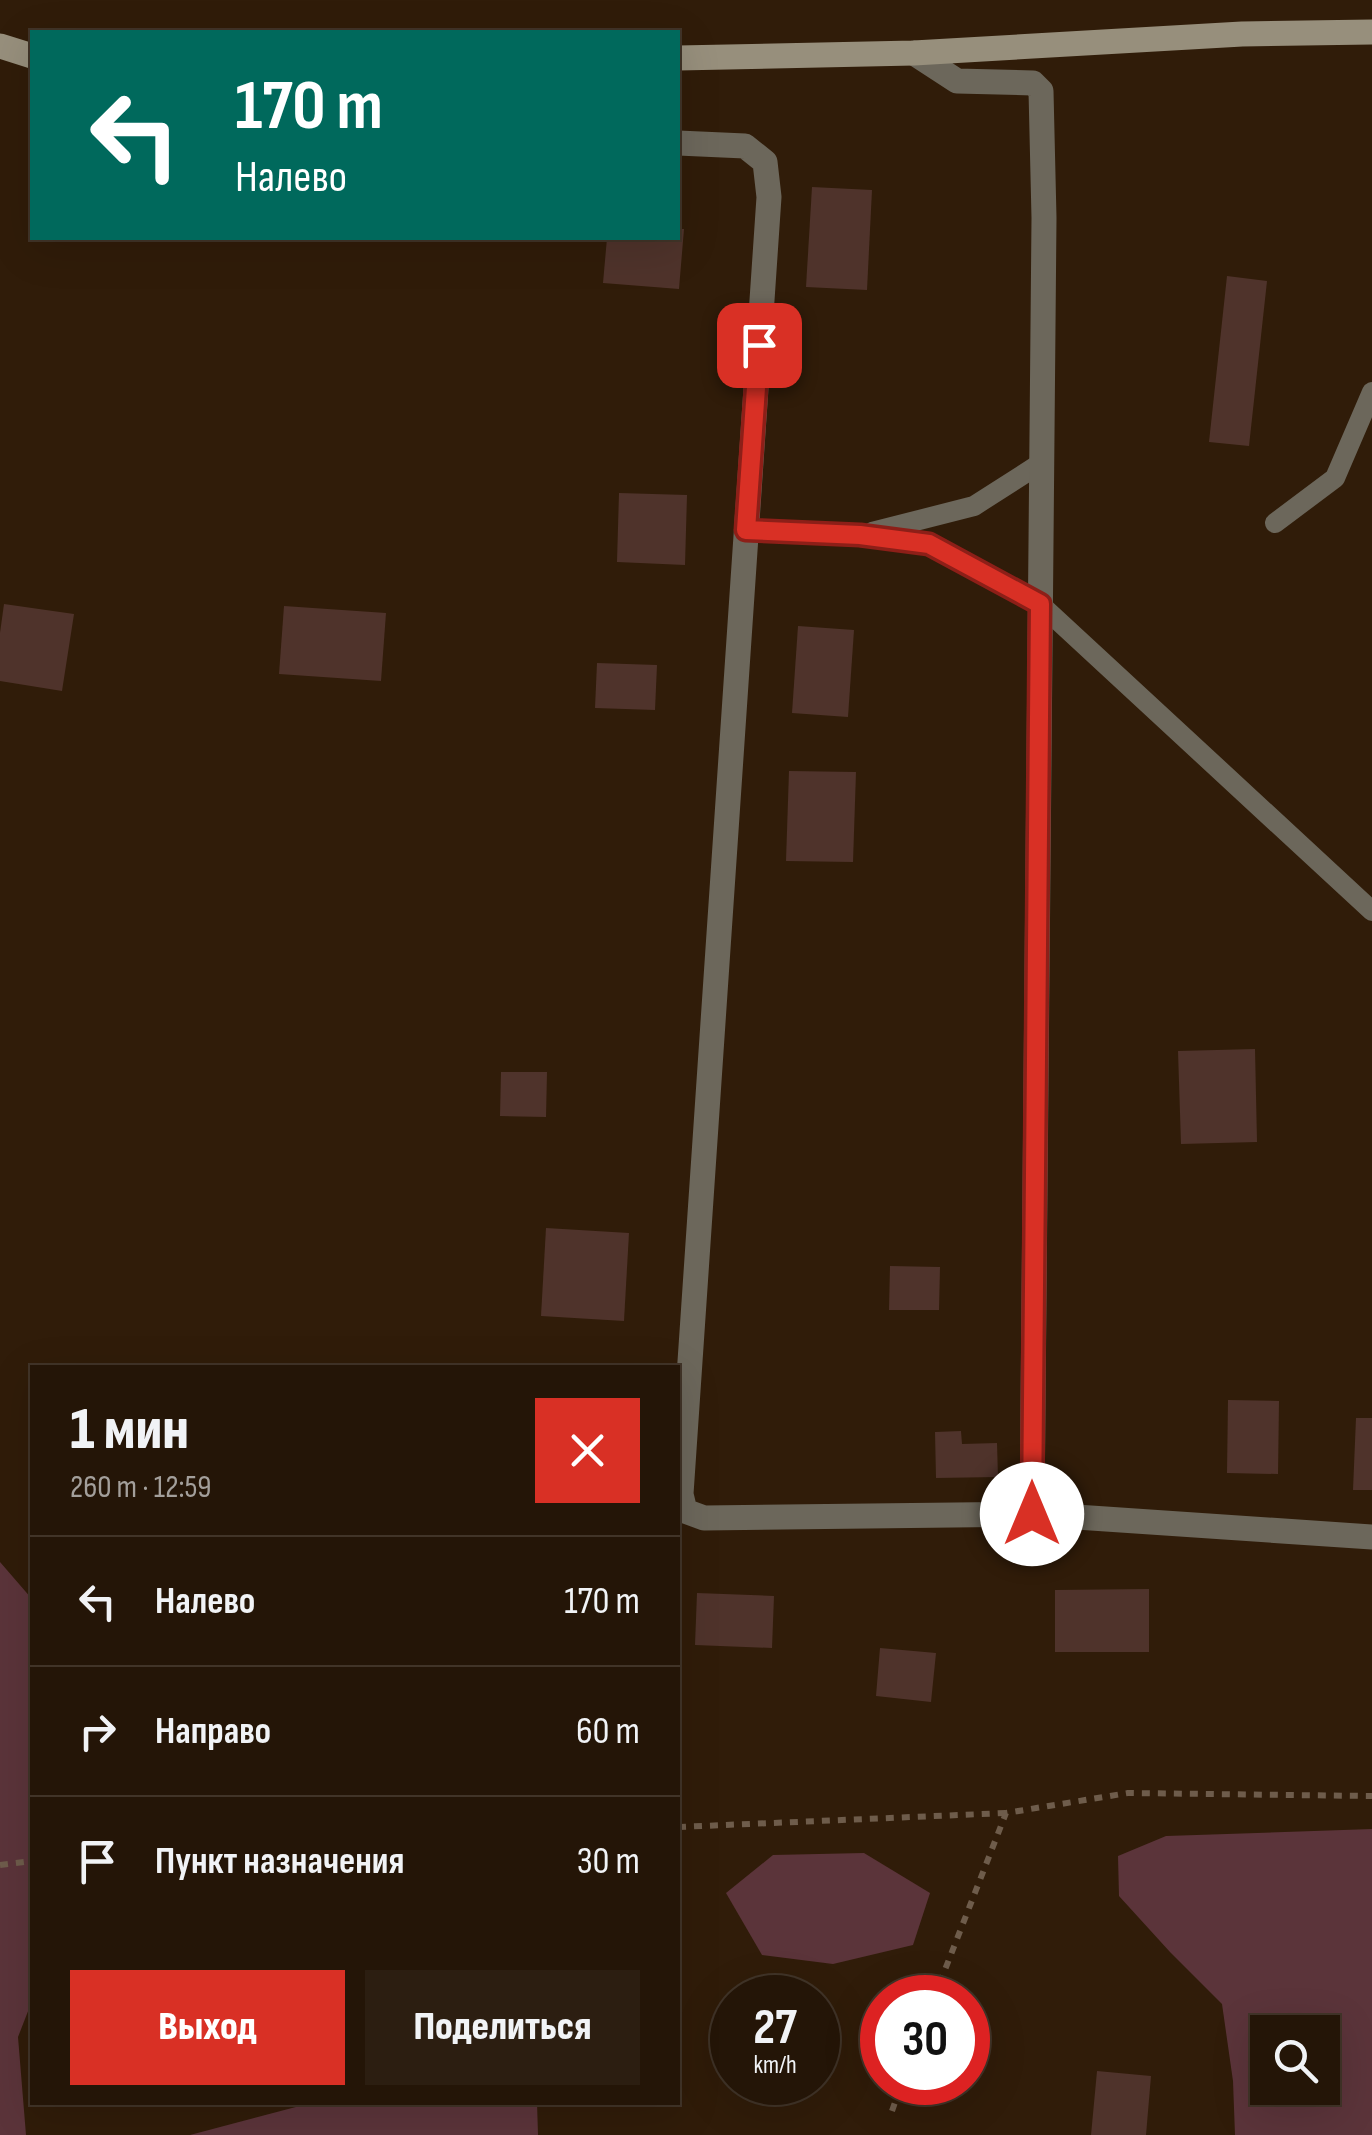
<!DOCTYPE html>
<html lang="ru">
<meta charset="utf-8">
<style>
:root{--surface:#241507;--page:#2c1e11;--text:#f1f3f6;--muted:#a39f9b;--line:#413428;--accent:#d93025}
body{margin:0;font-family:"Sofia Sans Condensed",sans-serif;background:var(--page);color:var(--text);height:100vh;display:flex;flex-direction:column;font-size:38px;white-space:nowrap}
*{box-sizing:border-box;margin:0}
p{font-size:32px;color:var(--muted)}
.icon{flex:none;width:55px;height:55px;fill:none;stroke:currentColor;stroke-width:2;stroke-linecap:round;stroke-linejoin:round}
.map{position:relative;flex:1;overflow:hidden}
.drawer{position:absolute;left:30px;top:1365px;width:650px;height:740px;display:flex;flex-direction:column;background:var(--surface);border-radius:0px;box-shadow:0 10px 40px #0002,0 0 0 2px var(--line)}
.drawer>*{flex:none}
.guide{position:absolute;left:30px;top:30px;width:650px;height:210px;border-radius:0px;box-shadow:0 10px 40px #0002,0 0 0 2px var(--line);background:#00695c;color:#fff;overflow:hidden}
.tools{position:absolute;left:1250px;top:2015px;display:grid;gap:20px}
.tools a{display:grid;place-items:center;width:90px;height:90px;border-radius:0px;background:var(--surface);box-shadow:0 10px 40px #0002,0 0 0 2px var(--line);font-size:50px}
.speed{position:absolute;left:710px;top:1975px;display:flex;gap:20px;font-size:50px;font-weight:700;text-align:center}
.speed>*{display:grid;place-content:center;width:130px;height:130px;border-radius:50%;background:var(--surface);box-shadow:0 10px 40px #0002,0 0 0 2px var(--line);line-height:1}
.speed small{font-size:25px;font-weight:400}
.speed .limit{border:15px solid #d22;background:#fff;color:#111}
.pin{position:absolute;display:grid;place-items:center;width:85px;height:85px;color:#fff;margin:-42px;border-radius:20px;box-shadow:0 5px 15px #0006}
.me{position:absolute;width:110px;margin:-55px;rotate:0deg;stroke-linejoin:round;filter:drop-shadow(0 0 8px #0008)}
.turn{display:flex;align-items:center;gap:35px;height:210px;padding:0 40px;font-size:45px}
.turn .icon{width:130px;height:130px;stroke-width:2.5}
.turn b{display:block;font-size:70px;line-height:85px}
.round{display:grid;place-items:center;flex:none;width:105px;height:105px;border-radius:0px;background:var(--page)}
.overview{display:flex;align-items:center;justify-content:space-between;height:170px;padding:0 40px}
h1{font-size:60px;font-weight:800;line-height:75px}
.primary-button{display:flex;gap:20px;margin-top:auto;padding:20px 40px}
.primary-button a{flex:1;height:115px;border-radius:0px;background:var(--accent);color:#fff;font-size:40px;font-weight:800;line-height:115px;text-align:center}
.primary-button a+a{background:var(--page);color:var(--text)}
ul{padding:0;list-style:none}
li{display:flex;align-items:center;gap:30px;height:130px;padding:0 40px;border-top:2px solid var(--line)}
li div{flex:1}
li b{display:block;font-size:38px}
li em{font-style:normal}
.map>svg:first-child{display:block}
.green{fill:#5b343a;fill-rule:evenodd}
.building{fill:#4f332b}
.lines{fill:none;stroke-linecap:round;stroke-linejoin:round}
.path{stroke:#6e5c4b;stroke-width:6;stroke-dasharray:8 8;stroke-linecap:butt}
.service{stroke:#6c675b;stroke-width:20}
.minor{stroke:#6c675b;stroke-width:25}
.secondary{stroke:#978f7c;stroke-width:25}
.route-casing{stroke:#8d1f18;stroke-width:25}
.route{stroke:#d93025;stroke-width:18}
</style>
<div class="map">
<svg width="1372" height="2135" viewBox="0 0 1372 2135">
<rect width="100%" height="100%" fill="#301c09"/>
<!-- green -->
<g class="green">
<polygon points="0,1562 32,1599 32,2001 18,2037 26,2135 0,2135"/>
<path d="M1372 1829V2135H1235L1233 2081 1222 2004 1170 1952 1119 1896 1118 1856 1166 1836ZM1268 2032H1322V2088H1268Z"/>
<polygon points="864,1853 930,1893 913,1945 833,1964 762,1955 726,1893 773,1855"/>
<polygon points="311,2103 537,2103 538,2135 190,2135"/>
</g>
<!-- building -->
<g class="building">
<polygon points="812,187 872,190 867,290 806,287"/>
<polygon points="678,229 684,229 679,289 603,283 607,238 678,238"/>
<polygon points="1227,276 1267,281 1249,446 1209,442"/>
<polygon points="619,493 687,495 685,565 617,562"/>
<polygon points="4,604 74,614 62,691 0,681 0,633"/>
<polygon points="284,606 386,613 381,681 279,674"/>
<polygon points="798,626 854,630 848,717 792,713"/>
<polygon points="597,663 657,665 655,710 595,708"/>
<polygon points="789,771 856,772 853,862 786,861"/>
<polygon points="1255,1049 1257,1142 1181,1144 1178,1051"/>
<polygon points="501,1072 547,1072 546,1117 500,1116"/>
<polygon points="546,1228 629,1233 624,1321 541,1316"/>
<polygon points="890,1266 940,1267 939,1310 889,1310"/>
<polygon points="1228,1400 1279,1401 1278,1474 1227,1473"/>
<polygon points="1356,1418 1372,1418 1372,1490 1353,1490"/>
<polygon points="961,1431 962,1444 997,1443 998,1477 936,1478 935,1432"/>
<polygon points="1149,1589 1149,1652 1055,1652 1055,1590"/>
<polygon points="697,1593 774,1596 772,1648 695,1645"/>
<polygon points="880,1648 936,1653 931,1702 876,1696"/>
<polygon points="1097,2071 1151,2076 1146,2135 1091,2135"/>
</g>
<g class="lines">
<!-- path -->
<g class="path">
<polyline points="678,1827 1006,1813"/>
<polyline points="0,1865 32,1861"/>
<polyline points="934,1998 1006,1813 1128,1793 1372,1796"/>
<polyline points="892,2111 902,2082"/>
</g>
<!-- service -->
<g class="service">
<polyline points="1275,523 1335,478 1372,392"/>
<polyline points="746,530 861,535 929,544 1040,604 1372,911"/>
<polyline points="872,532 974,506 1041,463"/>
</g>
<!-- minor -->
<g class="minor">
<polyline points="914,53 957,81 1033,83 1041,91 1044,218 1032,1514"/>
<polyline points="678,143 745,146 765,162 769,197 681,1494 685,1511 704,1518 1032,1514 1372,1537"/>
</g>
<!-- secondary -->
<g class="secondary">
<polyline points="0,46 32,56"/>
<polyline points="678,58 914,53 1242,34 1372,32"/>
</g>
</g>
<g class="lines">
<!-- route casing -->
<g class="route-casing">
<polyline id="route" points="759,345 746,530 860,535 929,544 1040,604 1032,1514"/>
</g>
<!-- route -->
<use href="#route" class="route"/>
</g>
</svg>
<div class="tools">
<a><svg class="icon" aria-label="search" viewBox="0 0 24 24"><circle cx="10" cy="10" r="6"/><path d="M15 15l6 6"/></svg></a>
</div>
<div class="speed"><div>27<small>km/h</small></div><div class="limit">30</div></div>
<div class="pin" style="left:759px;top:345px;background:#d93025"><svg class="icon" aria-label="arrive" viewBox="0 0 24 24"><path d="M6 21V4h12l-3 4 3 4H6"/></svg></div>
<svg class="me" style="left:1032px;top:1514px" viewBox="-20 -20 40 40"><circle r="19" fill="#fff"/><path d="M0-13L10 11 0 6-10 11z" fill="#d93025"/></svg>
<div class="guide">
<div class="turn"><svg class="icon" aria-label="left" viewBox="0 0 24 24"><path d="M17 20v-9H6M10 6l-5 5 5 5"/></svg><div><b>170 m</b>Налево</div></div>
</div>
<section class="drawer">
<div class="overview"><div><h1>1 мин</h1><p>260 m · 12:59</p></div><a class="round" style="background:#d93025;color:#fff"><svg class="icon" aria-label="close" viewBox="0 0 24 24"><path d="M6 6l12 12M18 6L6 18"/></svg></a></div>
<ul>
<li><svg class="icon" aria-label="left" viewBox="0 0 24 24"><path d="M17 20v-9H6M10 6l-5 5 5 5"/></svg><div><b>Налево</b></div><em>170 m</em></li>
<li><svg class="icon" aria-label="right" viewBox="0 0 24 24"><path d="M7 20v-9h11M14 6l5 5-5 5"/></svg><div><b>Направо</b></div><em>60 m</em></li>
<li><svg class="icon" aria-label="arrive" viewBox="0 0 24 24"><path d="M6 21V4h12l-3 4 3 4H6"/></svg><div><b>Пункт назначения</b></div><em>30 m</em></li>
</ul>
<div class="primary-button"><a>Выход</a><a>Поделиться</a></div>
</section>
</div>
